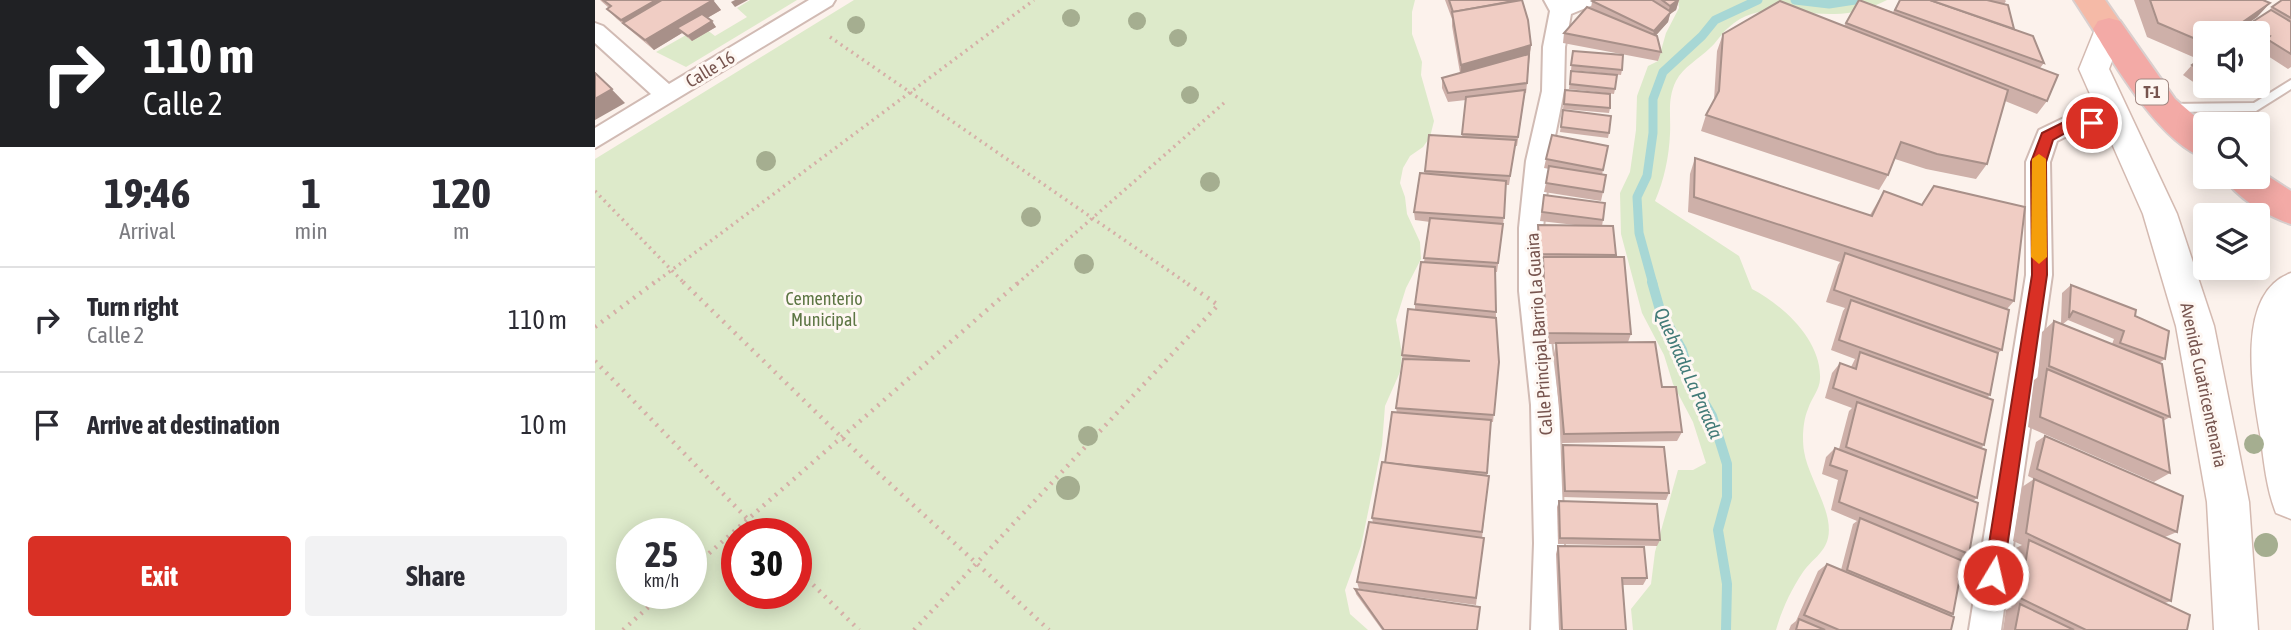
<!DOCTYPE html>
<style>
:root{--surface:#fff;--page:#f2f2f3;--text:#2b2b33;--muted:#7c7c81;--line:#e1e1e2;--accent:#d93025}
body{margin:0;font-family:"Asap Condensed",sans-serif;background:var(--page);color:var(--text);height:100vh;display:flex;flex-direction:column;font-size:26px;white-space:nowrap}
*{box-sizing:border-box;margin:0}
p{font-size:23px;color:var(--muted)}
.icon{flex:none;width:38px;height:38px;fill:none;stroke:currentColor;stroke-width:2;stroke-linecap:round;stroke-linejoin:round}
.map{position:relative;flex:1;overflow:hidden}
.drawer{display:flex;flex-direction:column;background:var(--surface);width:595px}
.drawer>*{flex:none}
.hud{background:#202124;color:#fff;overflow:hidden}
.buttons{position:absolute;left:1598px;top:21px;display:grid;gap:14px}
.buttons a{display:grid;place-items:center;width:77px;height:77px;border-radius:7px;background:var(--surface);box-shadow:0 4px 18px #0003;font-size:35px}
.speed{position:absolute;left:21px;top:518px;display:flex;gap:14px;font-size:35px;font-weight:700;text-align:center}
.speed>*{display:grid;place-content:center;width:91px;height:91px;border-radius:50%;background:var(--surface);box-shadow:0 4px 18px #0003;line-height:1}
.speed small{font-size:18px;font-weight:400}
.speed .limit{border:10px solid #d22;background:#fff;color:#111}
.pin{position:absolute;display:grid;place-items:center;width:60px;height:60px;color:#fff;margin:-30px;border:4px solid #fff;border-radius:50%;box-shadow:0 2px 7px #0007}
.me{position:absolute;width:77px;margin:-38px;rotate:9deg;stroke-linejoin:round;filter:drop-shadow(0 0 5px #0008)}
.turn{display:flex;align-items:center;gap:24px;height:147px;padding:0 28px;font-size:32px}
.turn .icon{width:91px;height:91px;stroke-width:2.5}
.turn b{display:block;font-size:49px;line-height:60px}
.eta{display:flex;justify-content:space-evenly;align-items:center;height:119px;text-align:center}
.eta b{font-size:42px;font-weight:700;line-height:49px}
.action{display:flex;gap:14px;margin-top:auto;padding:14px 28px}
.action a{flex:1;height:80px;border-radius:7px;background:var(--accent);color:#fff;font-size:28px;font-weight:700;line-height:80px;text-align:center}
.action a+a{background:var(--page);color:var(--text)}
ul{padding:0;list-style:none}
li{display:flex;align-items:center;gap:21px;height:105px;padding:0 28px;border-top:2px solid var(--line)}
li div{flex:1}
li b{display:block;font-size:26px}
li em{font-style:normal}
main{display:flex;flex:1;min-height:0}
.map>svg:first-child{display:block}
.green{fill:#ddeaca;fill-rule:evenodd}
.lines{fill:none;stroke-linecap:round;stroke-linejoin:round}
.stream-far1{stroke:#a7d7d5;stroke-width:9}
.stream{stroke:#a7d7d5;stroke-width:10}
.service-casing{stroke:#d1bbb4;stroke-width:4}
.minor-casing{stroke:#d1bbb4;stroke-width:4}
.secondary-casing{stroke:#d4bab1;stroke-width:3}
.trunk-casing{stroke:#d9cfce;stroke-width:4}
.motorway-casing{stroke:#d9cfce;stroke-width:4}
.path-far1{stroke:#d6afa7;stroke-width:3.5;stroke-dasharray:2 4.5;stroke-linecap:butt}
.path{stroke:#d6afa7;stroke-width:4.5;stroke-dasharray:2 6;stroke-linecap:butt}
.service{fill:#fff;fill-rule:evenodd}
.minor{fill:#fff;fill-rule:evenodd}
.secondary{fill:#fff;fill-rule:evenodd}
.trunk{fill:#f5baa7;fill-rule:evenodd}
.motorway{fill:#f3aaa6;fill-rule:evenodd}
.tree{fill:#a5ae90}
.wall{fill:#ceb0a9;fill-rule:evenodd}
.shaded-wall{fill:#a89089}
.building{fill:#f0cdc4;stroke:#a89089;stroke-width:2}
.route{fill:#d93025;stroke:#8d1f18;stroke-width:2}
.slow{fill:#f59e0b}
.labels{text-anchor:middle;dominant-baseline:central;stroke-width:6;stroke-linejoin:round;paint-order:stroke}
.shield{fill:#fef7f2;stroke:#a08680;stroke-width:2}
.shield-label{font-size:16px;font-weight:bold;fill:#77554f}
.street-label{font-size:18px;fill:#77554f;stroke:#fef7f2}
.park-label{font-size:18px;fill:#5d7644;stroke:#fef7f2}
.water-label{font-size:19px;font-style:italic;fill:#427b78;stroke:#fef7f2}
</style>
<main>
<section class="drawer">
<div class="hud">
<div class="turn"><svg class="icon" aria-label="right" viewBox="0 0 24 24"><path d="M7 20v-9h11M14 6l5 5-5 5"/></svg><div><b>110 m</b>Calle 2</div></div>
</div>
<div class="eta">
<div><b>19:46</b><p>Arrival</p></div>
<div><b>1</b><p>min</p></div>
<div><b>120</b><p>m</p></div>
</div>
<ul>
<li><svg class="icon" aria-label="right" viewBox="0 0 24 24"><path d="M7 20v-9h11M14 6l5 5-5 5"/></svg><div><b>Turn right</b><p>Calle 2</p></div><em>110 m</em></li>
<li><svg class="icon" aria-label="arrive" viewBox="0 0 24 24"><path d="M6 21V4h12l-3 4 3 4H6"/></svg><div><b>Arrive at destination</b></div><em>10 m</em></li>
</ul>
<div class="action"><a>Exit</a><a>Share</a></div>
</section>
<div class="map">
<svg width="1696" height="630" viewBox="0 0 1696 630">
<rect width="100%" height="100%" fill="#fcf2ec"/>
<!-- green -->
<g class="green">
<polygon points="155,0 202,0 91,67 61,52 107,26 120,36 152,17 142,8"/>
<path d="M259 0H820L817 12V34L827 62 826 75 839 121 835 137 828 147 815 156 808 168 805 183 810 197 812 214 825 242 826 259 811 288 801 320 807 354 805 372 790 406 787 445 766 546 750 590 755 614 773 630H0V159ZM37 534H96V593H37ZM142 534H201V593H142Z"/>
<path d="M1083 0H1292C1274 9 1255 15 1235 14 1199 14 1163 0 1133 28 1126 34 1122 42 1115 48 1104 59 1088 67 1081 81 1072 99 1076 115 1075 134 1074 157 1069 180 1060 201L1144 256 1157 289C1188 305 1227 341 1225 379 1225 389 1216 399 1213 409 1208 420 1207 439 1209 451 1213 478 1239 512 1233 538 1229 554 1217 559 1208 572 1196 590 1187 609 1181 630H1038L1036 609 1056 584 1060 552 1083 470H1098L1111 463 1098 422 1078 384 1069 355 1047 313 1026 234 1025 193 1035 172 1041 130 1042 96 1053 66 1063 61 1071 33 1084 8Z"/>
</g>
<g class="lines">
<!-- stream-far1 -->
<g class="stream-far1">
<polyline points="1200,0 1234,4 1260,0"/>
<polyline points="1058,284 1044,233 1042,197 1052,176 1058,133 1058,99 1068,72 1107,36 1120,20 1163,0"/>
</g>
<!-- stream -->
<polyline class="stream" points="1057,282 1065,310 1087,350 1096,380 1117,416 1132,464 1132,497 1123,530 1132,584 1131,630"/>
<!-- service casing -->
<g class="service-casing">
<polygon id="service" points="1696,80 1696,89 1661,111 1574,112 1569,108 1574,104 1659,103"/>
</g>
<!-- minor casing -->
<g class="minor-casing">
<g id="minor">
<polygon points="214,0 240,0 237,5 0,148 0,128 56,94 0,43 0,23 8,26 74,84"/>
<polygon points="949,0 1001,0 998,5 976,14 970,47 969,91 955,161 948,228 950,291 964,405 969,543 968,630 936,630 939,543 936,405 924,291 924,228 931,161 947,91 948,47 955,11"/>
<polygon points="1523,110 1531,113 1534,119 1531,125 1476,134 1462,141 1455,162 1457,275 1406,630 1374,630 1431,275 1431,162 1444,130 1471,117"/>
</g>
</g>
<!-- secondary casing -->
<g class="secondary-casing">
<g id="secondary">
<polygon points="1514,18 1525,22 1529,29 1514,69 1582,214 1619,326 1654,502 1663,630 1619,630 1612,502 1581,326 1548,214 1484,69 1503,22"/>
<path d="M1696 273V519L1681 513C1672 490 1669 464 1666 439 1658 394 1639 293 1696 273Z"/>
</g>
</g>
<!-- trunk casing -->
<g class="trunk-casing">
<polygon id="trunk" points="1479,0 1510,0 1530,29 1525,37 1514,40 1503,37"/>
</g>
<!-- motorway casing -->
<g class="motorway-casing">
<g id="motorway">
<path d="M1514 18 1525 21 1580 99 1610 125V158C1567 144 1521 68 1498 29L1503 21Z"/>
<path d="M1662 169 1696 191V224C1674 217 1640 197 1629 177H1662Z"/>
</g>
</g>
<!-- path-far1 -->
<g class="path-far1">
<polyline points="235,37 593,284"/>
<polyline points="0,191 90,284"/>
<polyline points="58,284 439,0"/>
<polyline points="422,284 629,103"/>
</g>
<!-- path -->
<g class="path">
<polyline points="88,282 279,469 454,630"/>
<polyline points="0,327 60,282"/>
<polyline points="0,361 167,534"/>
<polyline points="201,568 264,630"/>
<polyline points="96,569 424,282"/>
<polyline points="28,630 69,593"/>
<polyline points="319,630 623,305 590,282"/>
</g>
<!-- service -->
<use href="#service" class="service"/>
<!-- minor -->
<use href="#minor" class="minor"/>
<!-- secondary -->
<use href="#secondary" class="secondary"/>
<!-- trunk -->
<use href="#trunk" class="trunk"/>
<!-- motorway -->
<use href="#motorway" class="motorway"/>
</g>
<!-- trees -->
<g class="tree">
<circle cx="476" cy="18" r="9"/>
<circle cx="542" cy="21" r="9"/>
<circle cx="261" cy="25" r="9"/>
<circle cx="583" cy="38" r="9"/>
<circle cx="595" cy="95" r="9"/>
<circle cx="171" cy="161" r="10"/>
<circle cx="615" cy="182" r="10"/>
<circle cx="436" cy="217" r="10"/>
<circle cx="489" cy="264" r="10"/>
<circle cx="493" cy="436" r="10"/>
<circle cx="1659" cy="444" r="10"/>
<circle cx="473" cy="488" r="12"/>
<circle cx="1671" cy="545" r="12"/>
</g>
<!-- wall -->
<g class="wall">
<polygon points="5,0 118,0 126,10 112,18 121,27 97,41 87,33 59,50 22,19 12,9 14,8"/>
<polygon points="850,0 927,0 936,45 931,93 930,93 922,146 920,146 914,185 911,185 908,227 902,272 900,272 901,318 904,362 898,422 896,422 892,476 894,476 887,538 889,538 881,605 764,589 762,582 778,523 777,518 802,413 801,408 808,362 807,355 820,310 820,304 829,262 835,222 820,220 819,212 830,171 867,137 871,100 853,102 847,88 847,78 865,73 857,26 857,19"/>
<polygon points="999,0 1084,0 1081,10 1075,14 1073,22 1061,35 1066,52 1063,61 968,43 969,33 996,9 997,1"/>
<polygon points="1264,0 1298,12 1305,0 1410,0 1411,1 1409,4 1419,29 1449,63 1445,68 1452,101 1442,114 1410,101 1392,164 1381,179 1331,169 1300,159 1293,175 1284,190 1106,131 1111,115 1119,100 1122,51 1128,34 1249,26"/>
<polygon points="1539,0 1668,0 1675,3 1662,17 1649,26 1651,26 1673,12 1677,7 1696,0 1696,67 1693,69 1662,49 1662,33 1610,33 1610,86 1661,86 1643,97 1616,94 1588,75 1597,65 1605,60 1552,37"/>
<polygon points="978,51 1027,70 1026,75 976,70"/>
<polygon points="976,71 1020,89 1019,94 974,89"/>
<polygon points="970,90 1015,108 1014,113 968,109"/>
<polygon points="968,110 1014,133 1013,138 965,132"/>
<polygon points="1013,146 1007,175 1008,192 1006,201 949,192 954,169 949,168 951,159"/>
<polygon points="1100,158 1275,215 1289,191 1326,205 1339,186 1419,301 1412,309 1407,350 1403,353 1395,395 1392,398 1389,445 1386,448 1382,498 1378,501 1374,554 1365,560 1358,614 1355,616 1356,630 1194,630 1196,625 1201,621 1223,571 1232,564 1246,570 1258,524 1262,521 1236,510 1243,480 1227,474 1231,457 1240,448 1244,449 1254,411 1257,408 1230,398 1237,373 1245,363 1256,367 1260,359 1236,350 1248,311 1250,308 1231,302 1243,265 1245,262 1093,212 1095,174"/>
<polygon points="949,195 1008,220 1007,226 1021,255 1020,257 1036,334 1033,342 1067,387 1087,432 1082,441 967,443 959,354 961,344 949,344 946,268 947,263 943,263 942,234 943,225 980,225 945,221"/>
<path d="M1476 285 1540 316 1570 359 1564 363 1575 417 1568 421 1575 473 1559 482 1433 427 1439 380 1443 377 1447 332 1459 321 1466 323 1467 293ZM1473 320 1519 339 1517 344 1468 324Z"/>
<polygon points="1450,436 1582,532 1570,537 1576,601 1570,603 1592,630 1408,630 1411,610 1417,607 1412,604 1421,548 1427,545 1418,541 1427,487 1439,479 1433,476 1441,442"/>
<polygon points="968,445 1074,493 1071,500 968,497 966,452"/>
<polygon points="964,501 1065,540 1062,546 963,544 962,507"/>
<polygon points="963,546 1052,578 1048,585 1027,585 1031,630 964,630 961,554"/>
<polygon points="760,589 882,630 787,630 761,594"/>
</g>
<!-- shaded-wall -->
<g class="shaded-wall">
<polygon points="61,0 87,0 32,26 26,20"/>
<polygon points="118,0 126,10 88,32 82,28 87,33 59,50 50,40"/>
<polygon points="140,0 153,0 140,7 136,2"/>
<polygon points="1084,0 1081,10 1075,14 1073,22 1056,41 1059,31 1072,16 1075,6"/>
<polygon points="1675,3 1662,17 1639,33 1645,24"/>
<polygon points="117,21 121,27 97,41 93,36"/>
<polygon points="936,45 934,59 865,78 866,65"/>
<polygon points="0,72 30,103 0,120"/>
<polygon points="1655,86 1661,86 1643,97 1653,87"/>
</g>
<!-- building -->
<g class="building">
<polygon points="8,0 61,0 26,20 12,9 16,6"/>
<polygon points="67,0 118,0 50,40 28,23"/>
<polygon points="854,0 924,0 858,12"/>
<polygon points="927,0 933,20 936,45 866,65 857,12"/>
<polygon points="999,0 1057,0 1076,12 1059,31 997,1"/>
<polygon points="1067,0 1083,0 1075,6"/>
<polygon points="1264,0 1463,75 1452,101 1251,23"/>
<polygon points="1305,0 1335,0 1438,36 1449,63 1300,10"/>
<polygon points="1335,0 1392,0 1413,5 1419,29"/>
<polygon points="1555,0 1668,0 1675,3 1645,24 1675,36 1662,45 1662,33 1610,33 1610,43 1563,23"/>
<polygon points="1687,0 1696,0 1696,18 1677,7"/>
<polygon points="1185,1 1413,90 1392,164 1342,154 1306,142 1293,175 1111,115 1124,91 1128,34"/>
<polygon points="992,7 1062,36 1066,52 969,33"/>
<polygon points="1676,10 1696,22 1696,54 1672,39 1675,36 1651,26"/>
<polygon points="107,14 117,21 93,36 82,28"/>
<polygon points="978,51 1028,55 1027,70 976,65"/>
<polygon points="934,54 932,83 853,93 847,78"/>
<polygon points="1610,56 1610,74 1597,65"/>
<polygon points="976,71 1022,75 1020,89 975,84"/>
<polygon points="0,73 17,89 0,99"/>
<polygon points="1662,75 1668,78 1662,82"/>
<polygon points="930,90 923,137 867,134 871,97"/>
<polygon points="970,90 1015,94 1015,108 969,104"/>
<polygon points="968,110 1016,116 1014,133 966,127"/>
<polygon points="834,135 921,140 915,176 830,171"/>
<polygon points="957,135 1013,146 1008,170 951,159"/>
<polygon points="1100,158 1277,216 1289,191 1327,205 1339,186 1430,207 1419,301 1099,197"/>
<polygon points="954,166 1011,175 1008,192 951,183"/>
<polygon points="825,173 911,181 909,218 819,212"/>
<polygon points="949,195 1010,203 1008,220 947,212"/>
<polygon points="835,218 908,224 903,263 829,258"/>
<polygon points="943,225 1018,226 1021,255 945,254"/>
<polygon points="1250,253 1414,310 1407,350 1239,290"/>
<polygon points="948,257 1029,257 1036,334 951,333"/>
<polygon points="826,262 900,267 901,312 820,304"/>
<polygon points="1476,285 1541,310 1540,316 1574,331 1570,359 1525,343 1529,331 1478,311 1474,318"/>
<polygon points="1256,300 1403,353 1395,395 1244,340"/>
<polygon points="813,309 901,318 904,362 899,415 801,408 808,359 875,361 807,355"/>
<polygon points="1459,321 1567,364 1575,417 1454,366"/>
<polygon points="1060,342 1067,387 1081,387 1087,432 969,434 961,343"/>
<polygon points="1265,352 1398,400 1389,445 1238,388 1245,363 1261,369"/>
<polygon points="1452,369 1568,418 1575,473 1445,417"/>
<polygon points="1262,402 1391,450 1382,498 1251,447"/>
<polygon points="797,412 896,420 892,473 790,463"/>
<polygon points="1450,436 1588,496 1582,532 1442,469"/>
<polygon points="968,445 1069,447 1074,493 970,491"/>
<polygon points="1240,448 1383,503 1374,554 1244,502 1252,471 1235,465"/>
<polygon points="787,462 894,476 887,532 777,518"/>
<polygon points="1439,479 1585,544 1576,601 1431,533"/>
<polygon points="964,501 1062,504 1065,540 965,538"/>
<polygon points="1265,518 1368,561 1358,614 1252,570"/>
<polygon points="774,522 889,538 881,598 762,582"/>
<polygon points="1434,540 1595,615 1592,630 1491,630 1425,598"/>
<polygon points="963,546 1049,547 1052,578 1027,578 1031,630 967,630"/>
<polygon points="1232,564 1359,617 1356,630 1244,630 1209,615"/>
<polygon points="760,589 885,607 882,630 789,630"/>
<polygon points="1425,604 1479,630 1420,630"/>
<polygon points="1204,619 1230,630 1201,630"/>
</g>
<!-- route -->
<polygon class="route" points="1497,117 1504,123 1502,126 1474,131 1458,140 1451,162 1452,275 1408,575 1405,582 1398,585 1392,582 1389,575 1437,275 1436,162 1447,133 1471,121"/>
<!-- slow -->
<polygon class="slow" points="1444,154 1451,159 1452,257 1444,264 1436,257 1437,159"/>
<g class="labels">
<!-- shield labels -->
<rect class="shield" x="1541" y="79.5" width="32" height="25" rx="5"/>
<g class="shield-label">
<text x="1557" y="92">T-1</text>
</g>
<!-- street labels -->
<g class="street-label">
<text transform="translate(115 69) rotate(-31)">Calle 16</text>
<text transform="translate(944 334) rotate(-94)">Calle Principal Barrio La Guaira</text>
<text transform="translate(1609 385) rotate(78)">Avenida Cuatricentenaria</text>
</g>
<!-- park labels -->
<g class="park-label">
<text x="229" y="298">Cementerio<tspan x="229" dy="21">Municipal</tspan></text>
</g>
<!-- water labels -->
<g class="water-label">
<text transform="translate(1094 373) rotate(66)">Quebrada La Parada</text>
</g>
</g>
</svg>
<div class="buttons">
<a><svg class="icon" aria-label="sound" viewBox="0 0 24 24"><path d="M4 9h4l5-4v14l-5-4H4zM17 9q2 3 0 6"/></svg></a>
<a><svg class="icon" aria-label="search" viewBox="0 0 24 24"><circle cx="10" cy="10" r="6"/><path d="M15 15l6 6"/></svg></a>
<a><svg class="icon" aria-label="layers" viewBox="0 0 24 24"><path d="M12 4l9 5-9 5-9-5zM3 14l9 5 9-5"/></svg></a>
</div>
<div class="speed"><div>25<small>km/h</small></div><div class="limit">30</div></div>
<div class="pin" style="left:1497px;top:123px;background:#d93025"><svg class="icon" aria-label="arrive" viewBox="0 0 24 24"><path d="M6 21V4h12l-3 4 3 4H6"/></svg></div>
<svg class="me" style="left:1398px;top:575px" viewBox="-20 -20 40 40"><circle r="17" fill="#d93025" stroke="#fff" stroke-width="3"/><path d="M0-11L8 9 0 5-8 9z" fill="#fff"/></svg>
</div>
</main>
